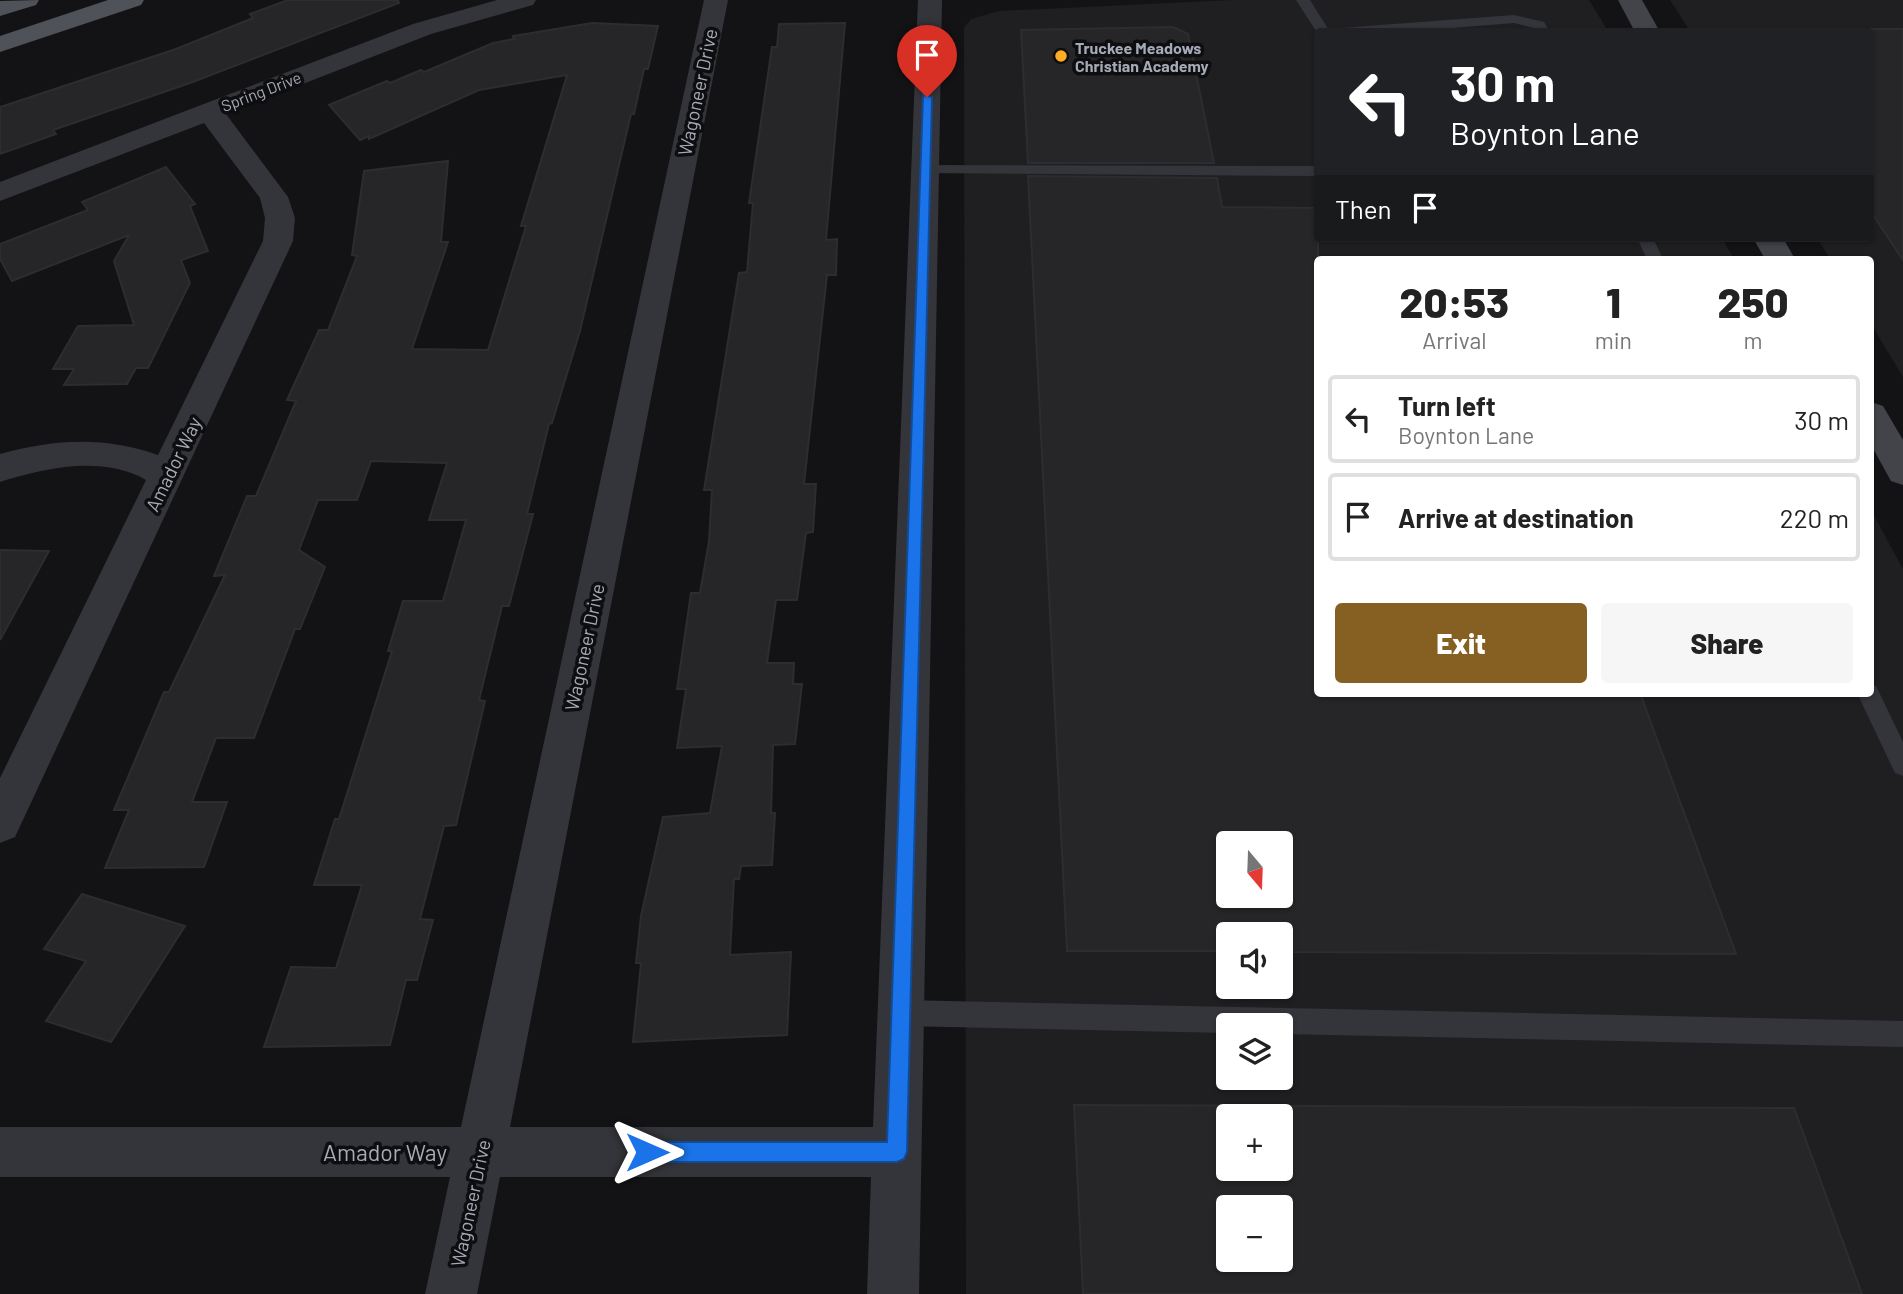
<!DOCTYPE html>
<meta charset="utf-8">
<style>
:root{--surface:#fff;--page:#f6f6f6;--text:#222;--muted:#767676;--line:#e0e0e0;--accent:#856022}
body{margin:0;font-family:Barlow,sans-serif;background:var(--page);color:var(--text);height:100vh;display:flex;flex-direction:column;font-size:26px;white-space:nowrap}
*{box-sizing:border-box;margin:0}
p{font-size:23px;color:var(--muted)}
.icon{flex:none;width:38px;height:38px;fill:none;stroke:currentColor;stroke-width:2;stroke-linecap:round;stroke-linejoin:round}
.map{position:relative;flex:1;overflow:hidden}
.sheet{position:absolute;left:1314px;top:256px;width:560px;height:441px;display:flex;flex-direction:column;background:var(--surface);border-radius:7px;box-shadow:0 2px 5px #0004}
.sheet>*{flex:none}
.hud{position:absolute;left:1314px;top:28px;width:560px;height:214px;border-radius:7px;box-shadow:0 2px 5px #0004;background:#202124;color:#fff;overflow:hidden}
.needle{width:46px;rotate:161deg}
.fabs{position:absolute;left:1216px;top:831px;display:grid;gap:14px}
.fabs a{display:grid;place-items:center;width:77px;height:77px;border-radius:7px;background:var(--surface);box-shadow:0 2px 5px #0004;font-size:35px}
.pin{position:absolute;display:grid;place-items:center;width:60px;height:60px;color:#fff;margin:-72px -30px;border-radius:50% 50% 50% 0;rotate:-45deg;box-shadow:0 0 7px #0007}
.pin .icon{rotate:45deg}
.me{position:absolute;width:77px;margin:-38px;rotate:90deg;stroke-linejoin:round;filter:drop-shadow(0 0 5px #0008)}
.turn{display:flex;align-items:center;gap:24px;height:147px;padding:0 21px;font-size:32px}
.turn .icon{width:91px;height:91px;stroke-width:2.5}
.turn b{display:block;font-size:49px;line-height:60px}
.then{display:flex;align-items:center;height:66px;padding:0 21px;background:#0003;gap:14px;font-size:26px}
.eta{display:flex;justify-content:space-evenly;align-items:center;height:119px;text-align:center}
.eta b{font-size:42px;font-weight:800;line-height:49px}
.action{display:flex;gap:14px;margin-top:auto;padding:14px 21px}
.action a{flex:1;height:80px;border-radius:7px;background:var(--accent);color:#fff;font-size:28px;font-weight:800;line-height:80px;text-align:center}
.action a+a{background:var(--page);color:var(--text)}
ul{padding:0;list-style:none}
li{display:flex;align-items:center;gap:21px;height:88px;margin:0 14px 10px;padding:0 7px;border:4px solid var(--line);border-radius:7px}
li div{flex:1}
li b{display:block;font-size:26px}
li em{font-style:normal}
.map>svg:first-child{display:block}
.built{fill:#1f1f22;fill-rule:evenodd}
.building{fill:#262629;stroke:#2d2d31;stroke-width:2;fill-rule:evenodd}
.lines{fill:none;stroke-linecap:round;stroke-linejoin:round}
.lane{fill:#34353a;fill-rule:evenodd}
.street{fill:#34353a;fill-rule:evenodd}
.secondary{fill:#42444a;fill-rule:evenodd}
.primary{fill:#505259;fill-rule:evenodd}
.route{fill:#1a73e8;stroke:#114b97;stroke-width:2}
.poi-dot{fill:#fdac23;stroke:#0e0e10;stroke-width:2.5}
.labels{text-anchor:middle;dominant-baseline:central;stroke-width:7;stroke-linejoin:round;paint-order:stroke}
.far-poi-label{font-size:16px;font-weight:bold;fill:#a4aab6;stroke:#0e0e10;text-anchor:start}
.far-street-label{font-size:16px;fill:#a4aab6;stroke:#0e0e10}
.street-label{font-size:19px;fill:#a4aab6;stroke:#0e0e10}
.near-street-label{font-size:23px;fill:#a4aab6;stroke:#0e0e10}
</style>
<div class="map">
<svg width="1903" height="1294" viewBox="0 0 1903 1294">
<rect width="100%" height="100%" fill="#131315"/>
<!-- built -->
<g class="built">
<path d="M1232 0H1589L1608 31 1318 32V238H1722L1734 259H1318V693H1871V510L1903 569V1294H966L964 28 971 19 999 11ZM1228 844H1281V896H1228ZM1228 934H1281V987H1228ZM1228 1026H1281V1078H1228ZM1228 1116H1281V1169H1228ZM1228 1208H1281V1260H1228Z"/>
<polygon points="1670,0 1903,0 1903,377 1871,324 1871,259 1830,259 1817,238 1871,238 1871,32 1690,31"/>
</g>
<!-- building -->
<g class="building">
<polygon points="288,0 398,0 399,3 190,83 53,130 56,134 0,154 0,107 176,49 253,18 250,14"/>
<polygon points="592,23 658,26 648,69 644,69 634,114 631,114 580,331 552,423 549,424 527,514 533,514 509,606 502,606 479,700 485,701 456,825 444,826 420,919 433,920 417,980 406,980 390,1045 264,1047 291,967 336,968 362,885 314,885 335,819 339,819 392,651 388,651 403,601 443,601 466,520 429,520 447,463 371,461 357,500 318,500 299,550 325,567 300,629 295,629 254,738 216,738 192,802 227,802 204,867 105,868 129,810 114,810 164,692 169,692 225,575 214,576 247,496 256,496 296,401 287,400 319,330 328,330 357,256 352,255 364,171 448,161 441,242 448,242 412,349 488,350 526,226 521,226 567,75 479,90 369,139 369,136 360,140 329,105 387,81 390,83 421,70 424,72 493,43 514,39 513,36"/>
<polygon points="845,23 826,240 837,239 836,275 827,275 804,484 816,484 813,532 806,533 797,600 776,600 767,663 794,663 793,684 802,684 795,744 773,745 771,813 775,813 772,865 741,866 739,879 734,879 730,955 791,952 787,1035 633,1042 641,963 636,963 641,916 663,817 710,813 722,746 677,748 686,689 677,689 691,593 700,593 709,541 712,490 704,490 739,273 747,272 753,203 749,203 772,47 777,47 779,24"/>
<polygon points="1173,27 1188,34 1214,163 1028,163 1021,30"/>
<polygon points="1871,29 1903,29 1903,260 1871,212"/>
<polygon points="166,167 195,204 190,206 208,251 181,260 190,283 148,368 136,368 127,384 64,385 74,369 53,369 78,326 134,325 114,261 129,235 12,281 0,259 0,244 88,210 82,202"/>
<path d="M1028 176 1217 178 1222 207 1318 208V693H1640L1736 954 1281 952V934H1228V951H1067ZM1228 844H1281V896H1228Z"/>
<polygon points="0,550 49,551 0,640"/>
<polygon points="82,894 185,926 111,1042 46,1021 86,961 44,949"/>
<path d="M1074 1105 1794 1108 1862 1294H1083ZM1228 1116H1281V1169H1228ZM1228 1208H1281V1260H1228Z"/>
</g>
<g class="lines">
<!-- lane -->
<g class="lane">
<polygon points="1296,0 1310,0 1330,32 1318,32 1318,34"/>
<polygon points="1514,15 1544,22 1550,32 1536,32 1534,28 1514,23 1403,32 1334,32 1341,28"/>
<polygon points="925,165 1318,166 1318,176 920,173 920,167"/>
<polygon points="1637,238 1653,238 1663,259 1647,259"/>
<polygon points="1871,684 1876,686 1903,742 1903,776 1895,773 1857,693 1871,693"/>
<polygon points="901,1000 1903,1021 1903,1047 1281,1034 1281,1026 1228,1026 1228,1033 901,1026 892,1022 888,1013 892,1004"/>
</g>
<!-- street -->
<g class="street">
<path d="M497 0H536L533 5 431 34 226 114 288 197 295 218 293 241 15 837 0 843V778L146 480C102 455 45 468 0 482V454C55 439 104 436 158 455L263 241 265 218 260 198 204 123 0 201V182L413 24Z"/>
<polygon points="704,0 728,0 510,1127 873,1127 918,0 942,0 919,1294 867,1294 871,1177 500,1177 477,1294 425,1294 450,1177 0,1177 0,1127 461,1127"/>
</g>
<!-- secondary -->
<g class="secondary">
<polygon points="1618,0 1642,0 1660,32 1635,32"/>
<polygon points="1753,238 1783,238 1795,259 1765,259"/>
<polygon points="1871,402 1883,406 1903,440 1903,485 1891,481 1871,445"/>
</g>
<!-- primary -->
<g class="primary">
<polygon points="39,0 36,5 0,16 0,1"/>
<polygon points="108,0 144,0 141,5 0,52 0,36"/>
</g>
</g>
<!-- route -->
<polygon class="route" points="923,95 932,97 907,1152 904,1159 897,1162 647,1162 640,1159 637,1152 640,1145 647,1142 887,1142"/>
<!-- markers -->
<circle class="poi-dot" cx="1061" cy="56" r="7"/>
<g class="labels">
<!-- far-poi labels -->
<g class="far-poi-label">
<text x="1075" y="47">Truckee Meadows<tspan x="1075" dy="18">Christian Academy</tspan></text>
</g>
<!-- far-street labels -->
<g class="far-street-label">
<text transform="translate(261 91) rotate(-21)">Spring Drive</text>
</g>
<!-- street labels -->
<g class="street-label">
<text transform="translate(697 92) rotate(-78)">Wagoneer Drive</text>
<text transform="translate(173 464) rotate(-64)">Amador Way</text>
<text transform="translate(584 647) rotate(-78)">Wagoneer Drive</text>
<text transform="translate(470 1203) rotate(-78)">Wagoneer Drive</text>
</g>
<!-- near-street labels -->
<g class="near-street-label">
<text x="385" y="1152">Amador Way</text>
</g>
</g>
</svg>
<div class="fabs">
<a><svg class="needle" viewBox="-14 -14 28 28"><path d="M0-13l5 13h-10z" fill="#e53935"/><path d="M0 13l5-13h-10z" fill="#767676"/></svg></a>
<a><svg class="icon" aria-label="sound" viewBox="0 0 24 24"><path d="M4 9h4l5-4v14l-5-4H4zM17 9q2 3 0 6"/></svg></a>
<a><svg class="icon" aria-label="layers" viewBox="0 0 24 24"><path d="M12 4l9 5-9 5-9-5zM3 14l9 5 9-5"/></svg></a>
<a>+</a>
<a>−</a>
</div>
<div class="pin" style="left:927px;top:97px;background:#d93025"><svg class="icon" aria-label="arrive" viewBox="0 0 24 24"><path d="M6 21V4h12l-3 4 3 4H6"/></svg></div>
<svg class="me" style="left:647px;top:1152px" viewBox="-20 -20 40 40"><path d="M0-17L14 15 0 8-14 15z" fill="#1a73e8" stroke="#fff" stroke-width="4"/></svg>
<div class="hud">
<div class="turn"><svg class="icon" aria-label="left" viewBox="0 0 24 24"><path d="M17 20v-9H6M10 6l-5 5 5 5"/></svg><div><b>30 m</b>Boynton Lane</div></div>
<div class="then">Then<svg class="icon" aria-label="arrive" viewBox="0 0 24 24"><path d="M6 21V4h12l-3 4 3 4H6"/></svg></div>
</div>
<section class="sheet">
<div class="eta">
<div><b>20:53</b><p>Arrival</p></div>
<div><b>1</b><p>min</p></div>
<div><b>250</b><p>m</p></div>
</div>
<ul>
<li><svg class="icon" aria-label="left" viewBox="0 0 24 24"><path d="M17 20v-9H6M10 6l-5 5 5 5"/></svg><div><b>Turn left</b><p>Boynton Lane</p></div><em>30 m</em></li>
<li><svg class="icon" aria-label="arrive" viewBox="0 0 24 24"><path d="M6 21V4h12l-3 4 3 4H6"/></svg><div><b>Arrive at destination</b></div><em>220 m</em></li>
</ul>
<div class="action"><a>Exit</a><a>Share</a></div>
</section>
</div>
